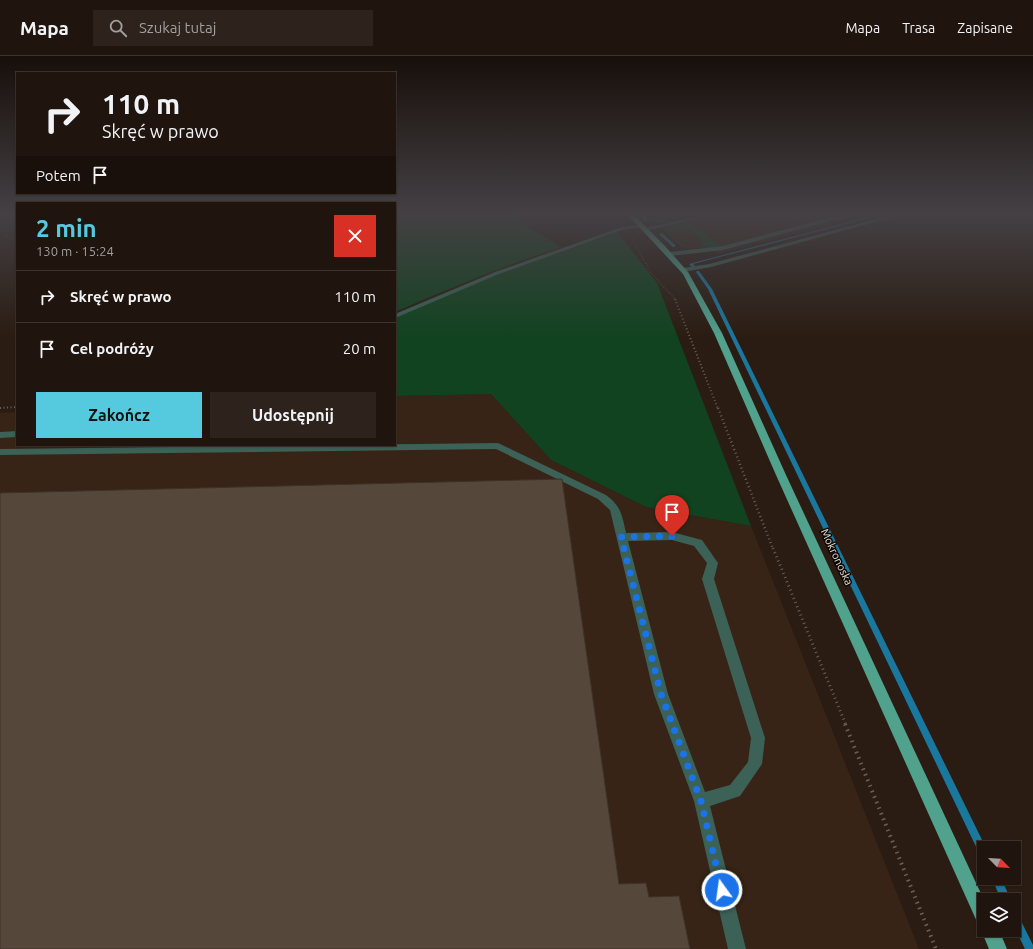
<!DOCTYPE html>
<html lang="pl">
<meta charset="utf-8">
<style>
:root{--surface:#20150e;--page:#2d221c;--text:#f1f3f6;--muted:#a29f9e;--line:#3d342e;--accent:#55cadf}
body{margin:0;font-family:Ubuntu,sans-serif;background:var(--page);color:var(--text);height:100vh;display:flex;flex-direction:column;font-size:15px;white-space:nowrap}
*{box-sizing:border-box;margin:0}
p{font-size:13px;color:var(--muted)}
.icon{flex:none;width:22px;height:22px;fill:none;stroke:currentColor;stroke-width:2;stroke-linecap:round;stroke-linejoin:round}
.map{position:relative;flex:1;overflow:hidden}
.panel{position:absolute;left:16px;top:146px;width:380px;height:244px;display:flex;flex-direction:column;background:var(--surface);border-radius:0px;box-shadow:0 1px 3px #0004,0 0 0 1px var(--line)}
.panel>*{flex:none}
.guide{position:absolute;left:16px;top:16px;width:380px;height:122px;border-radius:0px;box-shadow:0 1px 3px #0004,0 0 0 1px var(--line);background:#20150e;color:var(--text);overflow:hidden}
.needle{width:26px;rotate:114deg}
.controls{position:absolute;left:977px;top:785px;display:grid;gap:8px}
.controls a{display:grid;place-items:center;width:44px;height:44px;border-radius:0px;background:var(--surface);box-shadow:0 1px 3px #0004,0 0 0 1px var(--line);font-size:20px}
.pin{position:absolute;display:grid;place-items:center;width:34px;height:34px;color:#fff;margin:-41px -17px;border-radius:50% 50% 50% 0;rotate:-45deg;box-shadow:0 0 4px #0007}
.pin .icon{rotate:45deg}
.me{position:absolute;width:44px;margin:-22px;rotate:346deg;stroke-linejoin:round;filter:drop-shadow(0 0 3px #0008)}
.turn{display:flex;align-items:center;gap:14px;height:84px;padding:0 20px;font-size:18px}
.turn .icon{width:52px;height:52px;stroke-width:2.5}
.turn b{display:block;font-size:28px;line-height:34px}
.then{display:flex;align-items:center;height:38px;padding:0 20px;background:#0003;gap:8px;font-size:15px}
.round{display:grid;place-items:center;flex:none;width:42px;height:42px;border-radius:0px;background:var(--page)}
.summary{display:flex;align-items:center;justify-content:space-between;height:68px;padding:0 20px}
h1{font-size:24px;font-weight:700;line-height:30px;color:var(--accent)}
.button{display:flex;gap:8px;margin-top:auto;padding:8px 20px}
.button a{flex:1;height:46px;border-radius:0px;background:var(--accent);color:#111;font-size:16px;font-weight:700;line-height:46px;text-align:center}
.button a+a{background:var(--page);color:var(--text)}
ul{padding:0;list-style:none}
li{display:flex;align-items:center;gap:12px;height:52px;padding:0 20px;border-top:1px solid var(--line)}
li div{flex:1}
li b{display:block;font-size:15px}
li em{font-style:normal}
header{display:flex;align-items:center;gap:24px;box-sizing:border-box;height:56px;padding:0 20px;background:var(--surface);border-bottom:1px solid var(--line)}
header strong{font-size:19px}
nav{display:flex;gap:22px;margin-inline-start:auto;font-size:14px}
.search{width:280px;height:36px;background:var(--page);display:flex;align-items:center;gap:10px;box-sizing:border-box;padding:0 14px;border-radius:0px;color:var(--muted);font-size:15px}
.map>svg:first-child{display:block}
.built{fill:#372416}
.green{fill:#114320}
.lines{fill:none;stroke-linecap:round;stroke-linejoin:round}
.stream{fill:#1a779e;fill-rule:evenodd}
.path-far4{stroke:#6b5e55;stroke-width:1.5;stroke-dasharray:0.5 2;stroke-linecap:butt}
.path-far3{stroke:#6b5e55;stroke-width:2;stroke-dasharray:1 2.5;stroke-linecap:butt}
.path-far2{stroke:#6b5e55;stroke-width:2.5;stroke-dasharray:1 3;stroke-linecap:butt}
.path-far1{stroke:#6b5e55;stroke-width:3;stroke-dasharray:1 3.5;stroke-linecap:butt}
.path{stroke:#6b5e55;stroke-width:4;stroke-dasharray:1.5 4.5;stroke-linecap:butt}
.minor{fill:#3c6157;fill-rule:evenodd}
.major{fill:#50a28d;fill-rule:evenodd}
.wall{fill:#4a3d33}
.shaded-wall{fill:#3c3229}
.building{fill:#56473b;stroke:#3c3229}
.route{stroke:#1a73e8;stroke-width:7;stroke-dasharray:0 12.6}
.labels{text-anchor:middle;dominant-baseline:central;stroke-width:3;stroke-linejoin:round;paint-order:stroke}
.street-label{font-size:11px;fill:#e9dfd8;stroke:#0e0805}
</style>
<header>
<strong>Mapa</strong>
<div class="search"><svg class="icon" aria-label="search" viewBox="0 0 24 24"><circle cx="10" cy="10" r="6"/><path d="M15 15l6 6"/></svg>Szukaj tutaj</div>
<nav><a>Mapa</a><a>Trasa</a><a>Zapisane</a></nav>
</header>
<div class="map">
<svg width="1033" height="893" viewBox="0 0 1033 893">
<rect width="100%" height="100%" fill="#2a1c12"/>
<!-- built -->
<g class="built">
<polygon points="728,157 876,157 717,198 709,192 691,193 682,191 662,172"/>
<polygon points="491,338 551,404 646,451 751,470 919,893 0,893 0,357 17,356 17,389 395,389 395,340"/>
</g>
<!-- green -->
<g class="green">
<path d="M395 157H505L561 191C504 210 450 232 395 256Z"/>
<polygon points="643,157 648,157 653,162 696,159 663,167 650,165"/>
<polygon points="691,166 721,191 701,192 701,190 704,187 690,174 668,176 682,190 695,193 682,191 662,172"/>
<polygon points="617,176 657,227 751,470 646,451 551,404 491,338 395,340 395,261 508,214"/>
</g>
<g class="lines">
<!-- stream -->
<g class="stream">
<polygon points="638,157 641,157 647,163 647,165 645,165"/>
<polygon points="883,157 888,157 693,208 695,210 694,211 692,211 689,208"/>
<polygon points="660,177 662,177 675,189 675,191 673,191 660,179"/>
<polygon points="697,215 699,215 712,233 986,792 984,792 984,802 981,801 708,233 696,216"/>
<polygon points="992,822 1001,822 1011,844 1001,844"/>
<polygon points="1014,855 1017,857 1033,889 1033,893 1025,893 1014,870"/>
</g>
<!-- path-far4 -->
<g class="path-far4">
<polyline points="631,181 651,217 676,244"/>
<polyline points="15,183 6,181 4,175 17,173"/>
</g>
<!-- path-far3 -->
<g class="path-far3">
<polyline points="675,243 718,353"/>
<polyline points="0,352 17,351"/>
</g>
<!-- path-far2 -->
<polyline class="path-far2" points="718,352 773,493"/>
<!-- path-far1 -->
<polyline class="path-far1" points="773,492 846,669"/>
<!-- path -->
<polyline class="path" points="845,668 936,893"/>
<!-- minor -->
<g class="minor">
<polygon points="711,157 722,157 645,175 642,173"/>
<polygon points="847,157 853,157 853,159 723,194 670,200 667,198 670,196 723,190"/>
<polygon points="898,157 908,157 711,211 683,216 680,214 683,212 709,208"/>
<polygon points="641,168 644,170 643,171 622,174 499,218 395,262 395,258 495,216 619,172"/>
<polygon points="17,375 17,381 0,382 0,376"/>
<path d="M498 387 606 439C621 450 622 459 626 477L672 476 702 484 718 507 714 523 765 682 762 708 740 740 710 750 746 893H728L694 745 654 638 610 454 598 443 496 393 0 399V393ZM672 484 694 490 707 507 702 523 751 682 748 706 730 729 705 736 668 638 628 485Z"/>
</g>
<!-- major -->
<polygon class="major" points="626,157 632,157 665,190 688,216 722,277 786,419 984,844 984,874 999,874 1007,893 989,893 981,874 983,870 978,868 776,419 714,277 683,218"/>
</g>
<!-- wall -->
<polygon class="wall" points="778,157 827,157 797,165"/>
<!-- shaded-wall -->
<polygon class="shaded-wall" points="798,157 827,157 797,165"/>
<!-- building -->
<polygon class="building" points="562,423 619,828 646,827 649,841 679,840 690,893 0,893 0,437"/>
<!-- sky -->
<linearGradient id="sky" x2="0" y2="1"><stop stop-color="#170f0a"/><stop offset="0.56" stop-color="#444044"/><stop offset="1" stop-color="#444044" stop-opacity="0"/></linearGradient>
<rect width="1033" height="282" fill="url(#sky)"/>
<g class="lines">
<!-- route -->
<polyline class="route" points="672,480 621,481 661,638 701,745 722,834"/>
</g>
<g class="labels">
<!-- street labels -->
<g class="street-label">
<text transform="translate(837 501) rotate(65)">Mokronoska</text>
</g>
</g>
</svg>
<div class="controls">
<a><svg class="needle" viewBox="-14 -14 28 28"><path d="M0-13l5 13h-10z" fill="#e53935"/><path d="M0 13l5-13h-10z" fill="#a29f9e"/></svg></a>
<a><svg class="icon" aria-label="layers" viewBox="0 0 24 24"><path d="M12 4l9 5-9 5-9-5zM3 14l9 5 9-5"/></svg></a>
</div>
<div class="pin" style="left:672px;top:480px;background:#d93025"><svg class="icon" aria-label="arrive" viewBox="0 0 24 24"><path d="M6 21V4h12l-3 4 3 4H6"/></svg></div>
<svg class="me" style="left:722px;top:834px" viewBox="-20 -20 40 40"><circle r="17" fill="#1a73e8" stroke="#fff" stroke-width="3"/><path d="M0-11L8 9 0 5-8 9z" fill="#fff"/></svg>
<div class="guide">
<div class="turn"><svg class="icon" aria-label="right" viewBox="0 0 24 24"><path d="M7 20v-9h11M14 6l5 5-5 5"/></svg><div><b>110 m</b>Skręć w prawo</div></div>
<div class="then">Potem<svg class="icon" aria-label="arrive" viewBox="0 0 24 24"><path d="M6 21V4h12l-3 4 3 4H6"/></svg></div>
</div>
<section class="panel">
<div class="summary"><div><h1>2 min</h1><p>130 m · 15:24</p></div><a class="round" style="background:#d93025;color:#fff"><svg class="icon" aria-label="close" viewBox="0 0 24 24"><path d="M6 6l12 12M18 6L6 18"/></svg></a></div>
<ul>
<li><svg class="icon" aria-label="right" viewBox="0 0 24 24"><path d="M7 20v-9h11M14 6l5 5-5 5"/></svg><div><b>Skręć w prawo</b></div><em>110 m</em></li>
<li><svg class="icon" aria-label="arrive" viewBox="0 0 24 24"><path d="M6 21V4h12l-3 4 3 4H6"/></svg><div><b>Cel podróży</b></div><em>20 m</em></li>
</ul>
<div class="button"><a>Zakończ</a><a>Udostępnij</a></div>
</section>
</div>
